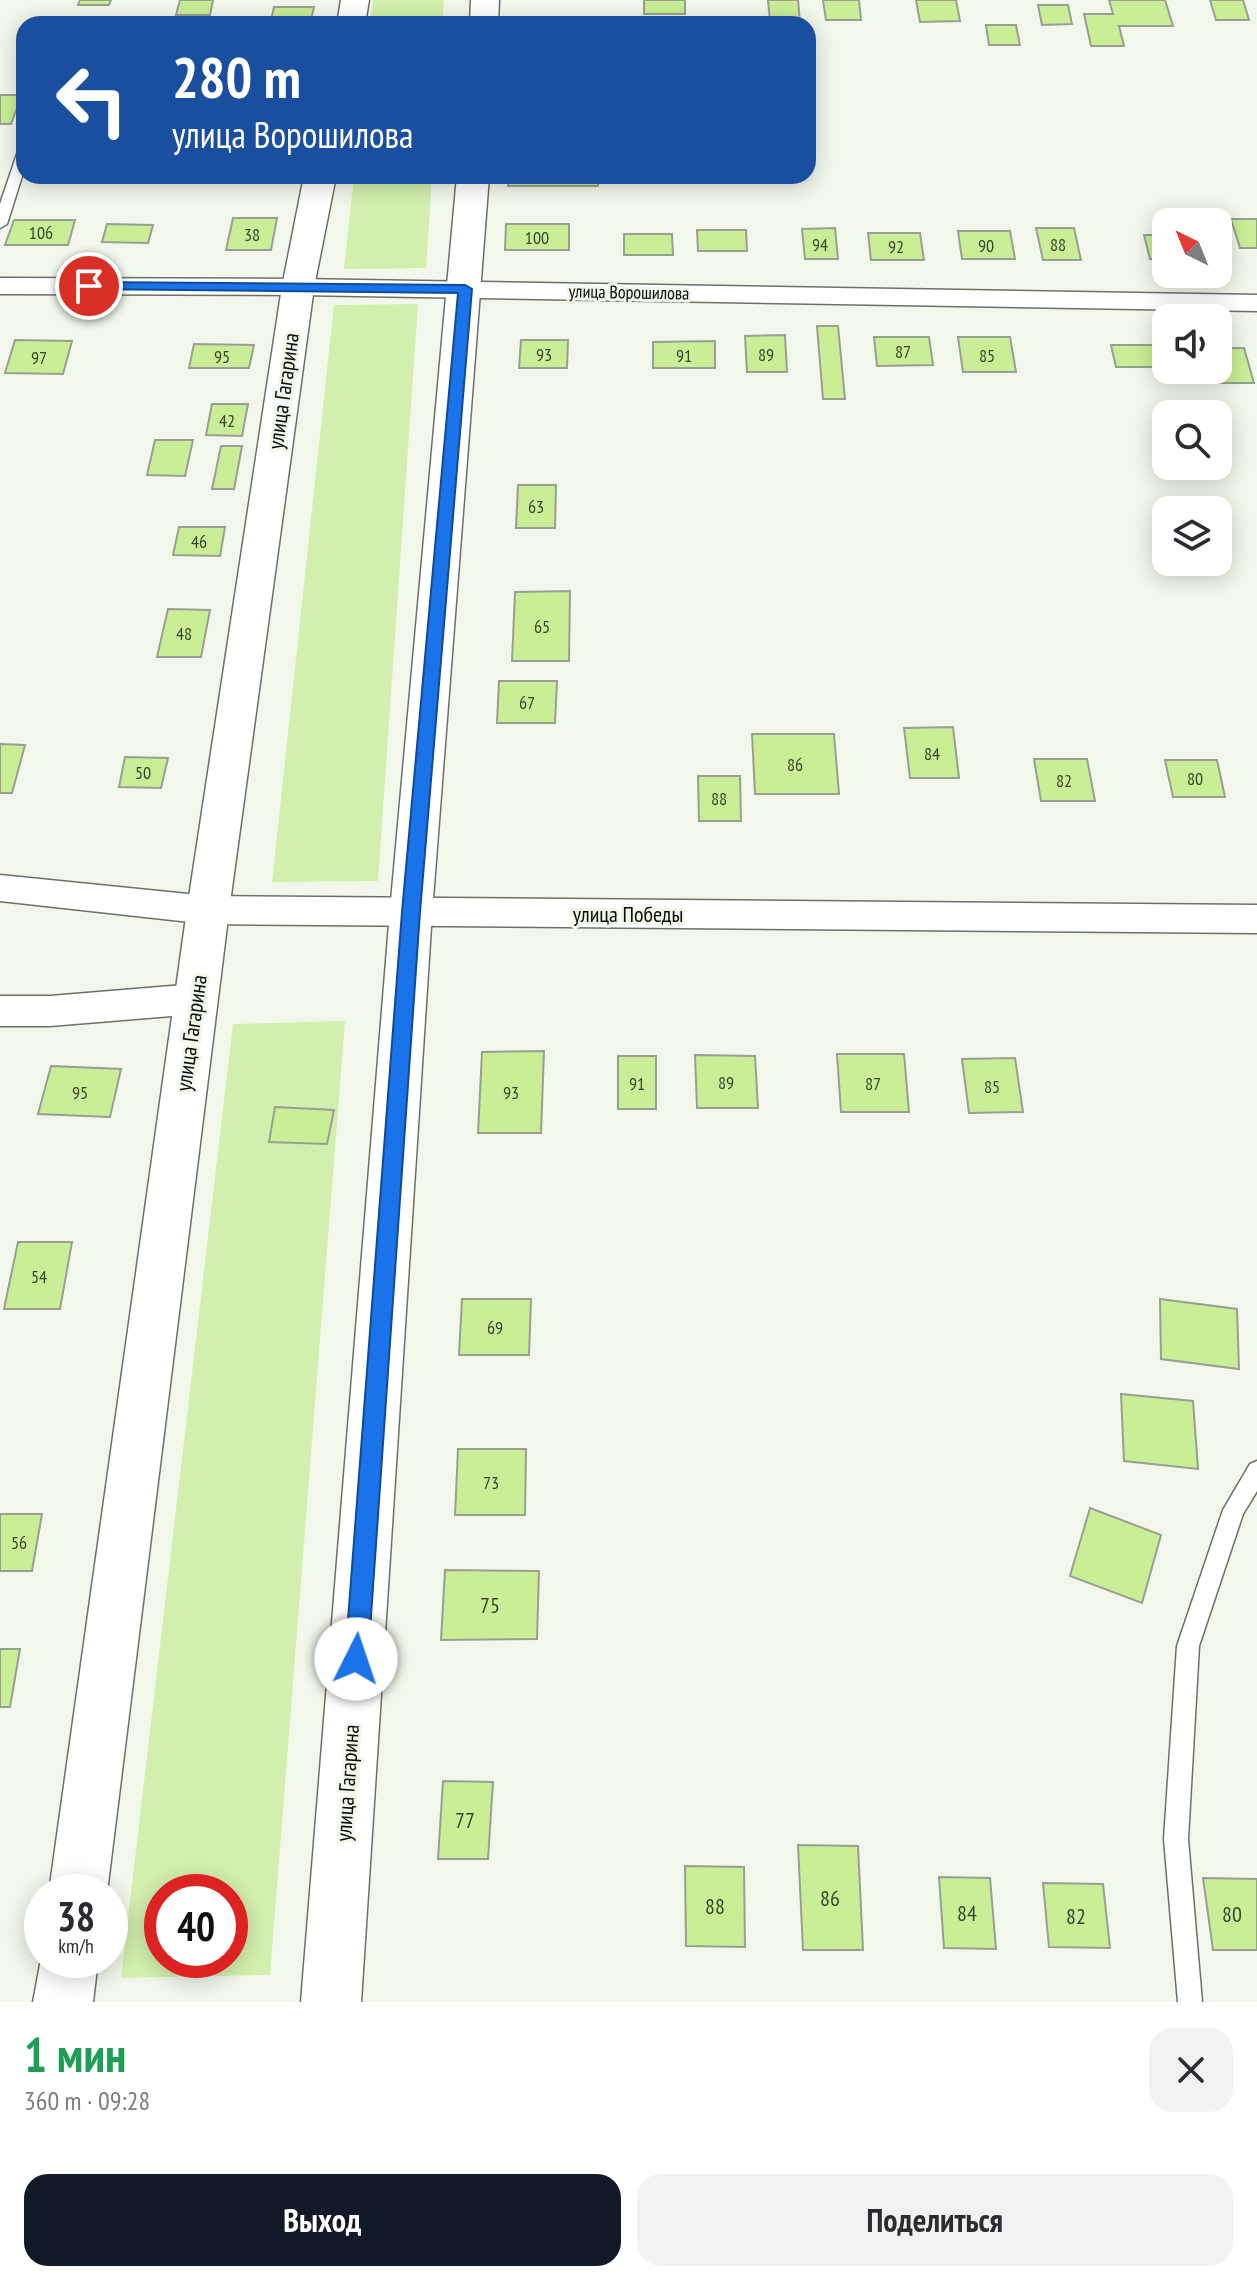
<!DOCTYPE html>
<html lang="ru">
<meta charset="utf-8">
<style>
:root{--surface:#fff;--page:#f2f2f3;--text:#2b2b33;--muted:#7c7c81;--accent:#111827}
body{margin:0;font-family:"PT Sans Narrow",sans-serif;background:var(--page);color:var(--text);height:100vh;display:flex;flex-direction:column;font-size:30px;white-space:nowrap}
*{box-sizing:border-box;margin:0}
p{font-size:26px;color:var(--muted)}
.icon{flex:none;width:44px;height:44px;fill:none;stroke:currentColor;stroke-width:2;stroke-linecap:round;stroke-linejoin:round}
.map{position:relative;height:2002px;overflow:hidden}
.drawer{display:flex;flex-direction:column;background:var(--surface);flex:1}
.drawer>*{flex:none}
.banner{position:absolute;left:16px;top:16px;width:800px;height:168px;border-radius:24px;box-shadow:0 4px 20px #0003;background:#1a4fa0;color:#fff;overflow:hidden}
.needle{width:52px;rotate:317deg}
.tools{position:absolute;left:1152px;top:208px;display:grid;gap:16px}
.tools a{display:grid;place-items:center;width:80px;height:80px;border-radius:16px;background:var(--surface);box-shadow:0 4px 20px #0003;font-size:40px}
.speed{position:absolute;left:24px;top:1874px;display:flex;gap:16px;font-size:40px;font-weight:700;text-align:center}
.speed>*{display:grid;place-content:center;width:104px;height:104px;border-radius:50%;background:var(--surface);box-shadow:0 4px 20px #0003;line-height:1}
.speed small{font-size:20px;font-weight:400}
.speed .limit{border:12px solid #d22;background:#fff;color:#111}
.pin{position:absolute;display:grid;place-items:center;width:68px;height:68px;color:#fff;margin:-34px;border:4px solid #fff;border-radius:50%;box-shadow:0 2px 8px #0007}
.me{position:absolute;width:88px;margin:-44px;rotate:4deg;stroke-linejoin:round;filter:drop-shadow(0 0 6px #0008)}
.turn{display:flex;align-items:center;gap:28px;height:168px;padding:0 24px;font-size:36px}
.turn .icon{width:104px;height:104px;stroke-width:2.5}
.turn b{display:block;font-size:56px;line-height:68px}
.round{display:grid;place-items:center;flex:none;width:84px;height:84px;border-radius:24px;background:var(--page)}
.overview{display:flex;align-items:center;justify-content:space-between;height:136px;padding:0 24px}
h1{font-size:48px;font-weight:700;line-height:60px;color:#1e9e55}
.primary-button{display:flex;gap:16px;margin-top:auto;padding:16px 24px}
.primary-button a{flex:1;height:92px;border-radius:24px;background:var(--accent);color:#fff;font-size:32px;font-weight:700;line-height:92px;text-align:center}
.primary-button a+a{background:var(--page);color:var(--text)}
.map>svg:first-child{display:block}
.green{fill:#d3efae;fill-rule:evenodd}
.building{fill:#c9ee96;stroke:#9a9f94;stroke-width:2}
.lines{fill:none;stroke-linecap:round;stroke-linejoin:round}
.service-casing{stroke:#6c7167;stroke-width:3}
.minor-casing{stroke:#6c7167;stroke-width:3}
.tertiary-casing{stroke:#6c7167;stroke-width:3}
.service{fill:#fff;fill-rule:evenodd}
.minor{fill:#fff;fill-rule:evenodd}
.tertiary{fill:#fff;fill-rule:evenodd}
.route{fill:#1a73e8;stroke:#114b97;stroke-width:2}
.labels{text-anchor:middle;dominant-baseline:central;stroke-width:6;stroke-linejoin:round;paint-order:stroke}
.number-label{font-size:18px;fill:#3a442c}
.far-street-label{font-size:18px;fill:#0a0c08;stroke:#f1f7eb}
.street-label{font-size:22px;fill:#0a0c08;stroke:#f1f7eb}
.near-number-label{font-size:22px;fill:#3a442c}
</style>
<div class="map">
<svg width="1257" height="2002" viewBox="0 0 1257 2002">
<rect width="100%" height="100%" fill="#f1f7eb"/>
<!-- green -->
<g class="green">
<polygon points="373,0 444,0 442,24 370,24"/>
<polygon points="354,176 432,176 426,268 344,269"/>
<polygon points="418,304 378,881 272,882 334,305"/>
<path d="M345 1021 270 1975 121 1978 233 1024ZM162 1892H230V1960H162Z"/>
</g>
<!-- building -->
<g class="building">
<polygon points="80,0 111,0 109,5 78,5"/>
<polygon points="180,0 213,0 210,15 176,15"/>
<rect x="644" y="0" width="41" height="14"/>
<polygon points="768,0 798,0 800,22 770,22"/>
<polygon points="823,0 859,0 861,20 826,20"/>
<polygon points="916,0 956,0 960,21 920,22"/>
<polygon points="1109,0 1165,0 1173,26 1119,26 1124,46 1091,46 1084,14 1113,14"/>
<polygon points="1210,0 1243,0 1249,20 1216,20"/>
<polygon points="1038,5 1068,5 1072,24 1042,25"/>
<polygon points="274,7 314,7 310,24 270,24"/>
<polygon points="986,25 1016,25 1020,45 989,45"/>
<polygon points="0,95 22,95 11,124 0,124"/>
<rect x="508" y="176" width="90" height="10"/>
<polygon points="233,218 277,218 271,250 226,250"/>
<polygon points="1231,219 1257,219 1257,248 1240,248"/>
<polygon points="14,220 75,220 68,245 5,245"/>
<polygon points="107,224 153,225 148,243 102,242"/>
<polygon points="506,224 569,224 569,250 505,250"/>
<polygon points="835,228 838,259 805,259 802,229"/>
<polygon points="1036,228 1074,228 1081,260 1043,260"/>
<polygon points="697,230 746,230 747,251 698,251"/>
<polygon points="958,231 1010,231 1015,259 962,259"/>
<polygon points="868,233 920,233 924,260 871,260"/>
<polygon points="624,234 672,234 673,255 624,255"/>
<polygon points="1144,235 1166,235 1166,259 1150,259"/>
<polygon points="817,326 838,326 845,399 823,399"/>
<polygon points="785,335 787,372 747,372 745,336"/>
<polygon points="874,337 929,337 933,365 877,366"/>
<polygon points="958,337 1010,337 1016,372 963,372"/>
<polygon points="15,340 72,341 63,374 5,373"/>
<polygon points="521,340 568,340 567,368 519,368"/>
<polygon points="715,341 715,368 653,368 653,342"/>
<polygon points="194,344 254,345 249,368 189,368"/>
<polygon points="1111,345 1157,345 1162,367 1116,367"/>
<polygon points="1218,348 1244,348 1254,383 1201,383 1198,370 1218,370"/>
<polygon points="212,404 248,404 242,436 206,435"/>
<polygon points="155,440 193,440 185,476 147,475"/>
<polygon points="221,446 242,446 234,489 212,489"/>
<polygon points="518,485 556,485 555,528 516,528"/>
<polygon points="179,527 225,527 220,556 173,555"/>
<polygon points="570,591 569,661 512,661 515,592"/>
<polygon points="168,609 210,610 201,657 157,657"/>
<polygon points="499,681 557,681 555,723 497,723"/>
<polygon points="953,727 959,778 910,778 904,728"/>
<polygon points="752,734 834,734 839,794 755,794"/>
<polygon points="0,744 25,745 12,793 0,793"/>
<polygon points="125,757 168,758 161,788 119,787"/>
<polygon points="1034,759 1087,759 1095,801 1041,801"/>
<polygon points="1165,760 1217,760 1225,797 1173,797"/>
<polygon points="698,776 740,776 741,821 699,821"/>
<polygon points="544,1051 541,1133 478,1133 482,1052"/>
<polygon points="837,1054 904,1054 909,1112 841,1112"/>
<polygon points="695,1055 755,1056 758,1108 697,1108"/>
<rect x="618" y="1056" width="38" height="53"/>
<polygon points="1015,1058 1023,1112 969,1113 962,1059"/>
<polygon points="51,1066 121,1069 110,1117 38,1114"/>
<polygon points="275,1107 334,1110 327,1144 269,1142"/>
<polygon points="18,1242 72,1242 60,1309 4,1309"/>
<polygon points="462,1299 531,1299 529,1355 459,1355"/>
<polygon points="1160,1299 1237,1309 1239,1369 1161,1359"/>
<polygon points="1121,1394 1193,1401 1198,1469 1124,1461"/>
<polygon points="458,1449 526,1449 525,1515 455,1515"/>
<polygon points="1090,1508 1161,1535 1142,1603 1070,1576"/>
<polygon points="0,1514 42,1514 32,1571 0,1571"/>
<polygon points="445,1570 539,1571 537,1639 441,1640"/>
<polygon points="0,1649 20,1649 10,1707 0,1707"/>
<polygon points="443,1781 493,1782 488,1859 438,1859"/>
<polygon points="798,1845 858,1846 863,1950 803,1950"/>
<polygon points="685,1866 744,1867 745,1947 686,1946"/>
<polygon points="939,1877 990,1878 996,1949 944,1948"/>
<polygon points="1203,1878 1257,1879 1257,1950 1213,1950"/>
<polygon points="1043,1883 1103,1884 1110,1948 1049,1947"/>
</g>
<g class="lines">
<!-- service casing -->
<g class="service-casing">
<g id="service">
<polygon points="24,147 24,170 7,224 0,228 0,204 18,151"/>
<polygon points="1257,1461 1257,1491 1243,1514 1199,1646 1188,1839 1202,2002 1178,2002 1164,1839 1177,1646 1223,1510 1250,1464"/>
</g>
</g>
<!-- minor casing -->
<g class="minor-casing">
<g id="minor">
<polygon points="0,278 298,279 1257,295 1257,311 298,295 0,294"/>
<polygon points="0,875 208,896 1257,905 1257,933 208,924 0,901"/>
<polygon points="196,984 209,989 214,999 209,1009 196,1014 50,1026 0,1026 0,996 50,996"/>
</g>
</g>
<!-- tertiary casing -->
<g class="tertiary-casing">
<g id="tertiary">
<polygon points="341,0 369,0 365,24 337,24"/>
<polygon points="471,0 499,0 498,24 470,24"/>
<polygon points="304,176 336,176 314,287 229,910 107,1892 49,1892 187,910 282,287"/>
<polygon points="457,176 489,176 432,912 361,2002 301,2002 390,912"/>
<polygon points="42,1954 42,1960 98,1960 93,2002 33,2002"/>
</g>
</g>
<!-- service -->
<use href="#service" class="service"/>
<!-- minor -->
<use href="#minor" class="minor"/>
<!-- tertiary -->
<use href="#tertiary" class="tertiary"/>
</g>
<!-- route -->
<polygon class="route" points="89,282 465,285 472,289 420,912 368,1659 364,1667 356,1671 348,1667 345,1659 402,912 458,293 84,289 82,286"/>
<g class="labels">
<!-- number labels -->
<g class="number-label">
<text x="41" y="232">106</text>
<text x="252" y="234">38</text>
<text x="537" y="237">100</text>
<text x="820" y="244">94</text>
<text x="1058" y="244">88</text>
<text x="986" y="245">90</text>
<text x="896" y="246">92</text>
<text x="903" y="351">87</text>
<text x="544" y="354">93</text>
<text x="766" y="354">89</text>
<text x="684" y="355">91</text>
<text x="987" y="355">85</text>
<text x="222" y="356">95</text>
<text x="39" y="357">97</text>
<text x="227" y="420">42</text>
<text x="536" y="506">63</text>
<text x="199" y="541">46</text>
<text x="542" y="626">65</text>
<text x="184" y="633">48</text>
<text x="527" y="702">67</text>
<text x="932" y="753">84</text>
<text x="795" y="764">86</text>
<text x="143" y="772">50</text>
<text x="1195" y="778">80</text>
<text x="1064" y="780">82</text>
<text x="719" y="798">88</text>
<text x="726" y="1082">89</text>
<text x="637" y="1083">91</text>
<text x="873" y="1083">87</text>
<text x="992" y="1086">85</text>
<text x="80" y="1092">95</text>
<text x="511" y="1092">93</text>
<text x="39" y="1276">54</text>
<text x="495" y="1327">69</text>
<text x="491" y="1482">73</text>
<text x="19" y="1542">56</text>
</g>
<!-- far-street labels -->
<g class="far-street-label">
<text transform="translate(629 292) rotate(1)">улица Ворошилова</text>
</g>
<!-- street labels -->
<g class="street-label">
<text transform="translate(283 391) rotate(-82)">улица Гагарина</text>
<text x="628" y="914">улица Победы</text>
<text transform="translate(191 1033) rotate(-82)">улица Гагарина</text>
<text transform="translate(347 1783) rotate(-86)">улица Гагарина</text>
</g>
<!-- near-number labels -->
<g class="near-number-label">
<text x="490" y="1605">75</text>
<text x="465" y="1820">77</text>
<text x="830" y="1898">86</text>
<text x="715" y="1906">88</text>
<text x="967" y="1913">84</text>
<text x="1232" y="1914">80</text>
<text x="1076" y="1916">82</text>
</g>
</g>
</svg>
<div class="tools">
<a><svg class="needle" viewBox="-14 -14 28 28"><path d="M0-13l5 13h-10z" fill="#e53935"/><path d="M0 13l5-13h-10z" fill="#7c7c81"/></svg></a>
<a><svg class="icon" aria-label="sound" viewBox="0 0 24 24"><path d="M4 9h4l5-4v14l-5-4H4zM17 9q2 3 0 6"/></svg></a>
<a><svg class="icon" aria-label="search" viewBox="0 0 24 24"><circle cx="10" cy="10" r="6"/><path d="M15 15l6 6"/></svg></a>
<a><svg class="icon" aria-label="layers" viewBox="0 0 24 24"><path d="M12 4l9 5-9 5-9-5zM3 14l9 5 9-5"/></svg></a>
</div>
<div class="speed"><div>38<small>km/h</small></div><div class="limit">40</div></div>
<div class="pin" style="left:89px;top:286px;background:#d93025"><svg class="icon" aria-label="arrive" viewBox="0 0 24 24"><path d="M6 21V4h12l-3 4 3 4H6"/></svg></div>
<svg class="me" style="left:356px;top:1659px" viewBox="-20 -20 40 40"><circle r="19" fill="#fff"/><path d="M0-13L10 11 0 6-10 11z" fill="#1a73e8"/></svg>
<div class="banner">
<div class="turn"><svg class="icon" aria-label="left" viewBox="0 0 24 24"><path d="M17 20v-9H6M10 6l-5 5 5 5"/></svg><div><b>280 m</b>улица Ворошилова</div></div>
</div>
</div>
<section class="drawer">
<div class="overview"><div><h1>1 мин</h1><p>360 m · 09:28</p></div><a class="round"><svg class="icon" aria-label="close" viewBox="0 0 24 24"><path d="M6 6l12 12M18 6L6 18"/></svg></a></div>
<div class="primary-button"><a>Выход</a><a>Поделиться</a></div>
</section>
